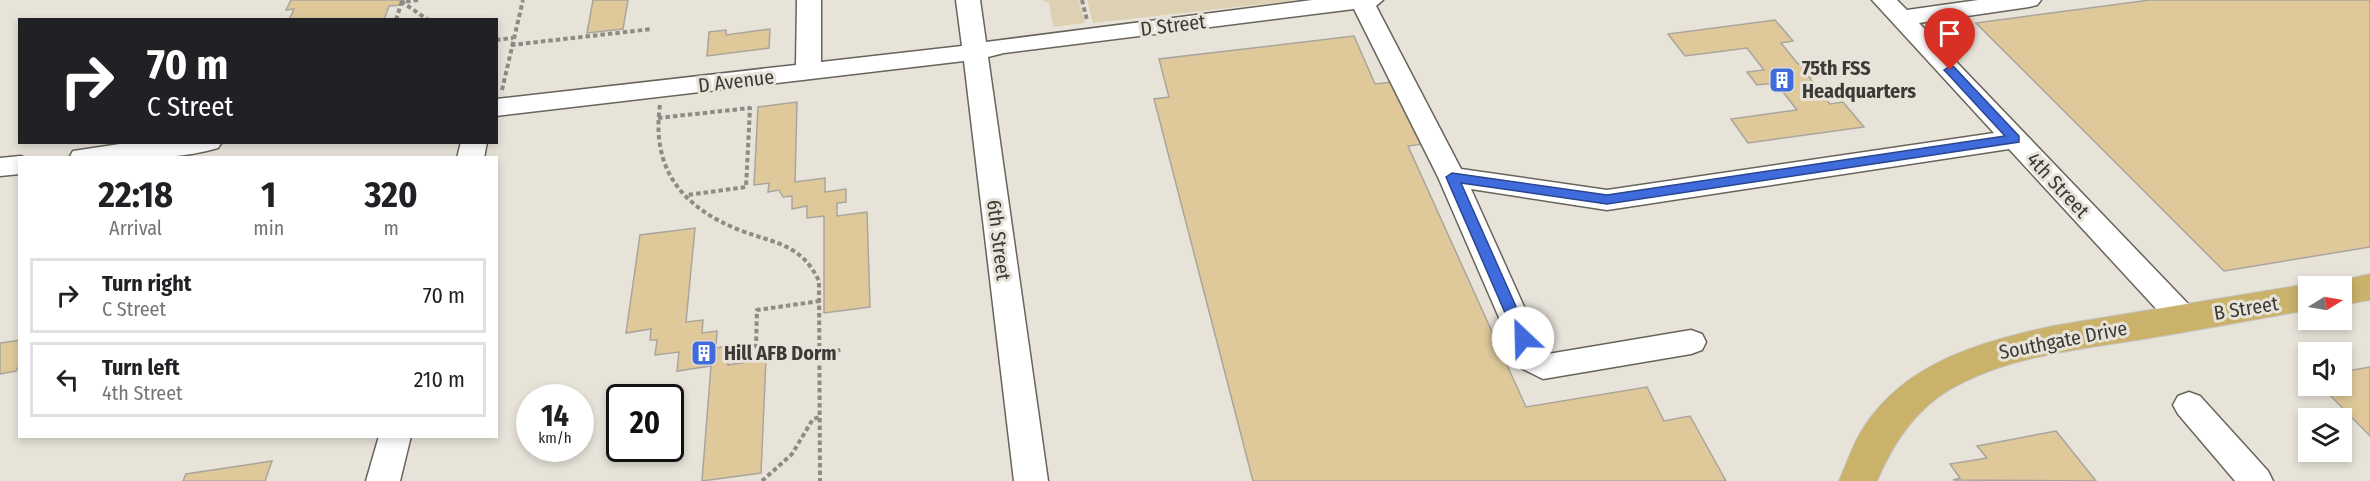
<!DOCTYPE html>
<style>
:root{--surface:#fff;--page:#f2f2f2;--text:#202124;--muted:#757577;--line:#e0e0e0}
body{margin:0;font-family:"Fira Sans Condensed",sans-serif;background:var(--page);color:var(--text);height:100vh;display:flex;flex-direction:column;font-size:22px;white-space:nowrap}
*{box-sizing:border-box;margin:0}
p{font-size:20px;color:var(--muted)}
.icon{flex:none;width:33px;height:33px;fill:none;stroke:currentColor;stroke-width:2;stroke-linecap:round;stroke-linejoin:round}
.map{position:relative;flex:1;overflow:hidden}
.details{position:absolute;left:18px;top:156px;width:480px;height:282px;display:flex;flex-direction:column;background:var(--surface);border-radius:0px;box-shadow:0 3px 9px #0003}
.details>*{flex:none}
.banner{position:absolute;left:18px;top:18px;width:480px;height:126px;border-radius:0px;box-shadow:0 3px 9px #0003;background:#202124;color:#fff;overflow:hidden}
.needle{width:39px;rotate:79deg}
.controls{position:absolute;left:2298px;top:276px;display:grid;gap:12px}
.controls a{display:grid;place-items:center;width:54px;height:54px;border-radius:0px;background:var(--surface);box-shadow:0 3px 9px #0003;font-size:30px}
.speed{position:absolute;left:516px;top:384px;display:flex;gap:12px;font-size:30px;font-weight:700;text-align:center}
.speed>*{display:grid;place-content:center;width:78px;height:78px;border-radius:50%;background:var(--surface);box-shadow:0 3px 9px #0003;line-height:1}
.speed small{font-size:15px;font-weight:400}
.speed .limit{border:3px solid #111;border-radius:9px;background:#fff;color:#111}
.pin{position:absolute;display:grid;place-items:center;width:51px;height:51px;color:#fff;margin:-62px -26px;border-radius:50% 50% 50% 0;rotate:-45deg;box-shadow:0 0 6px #0007}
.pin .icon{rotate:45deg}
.me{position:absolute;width:66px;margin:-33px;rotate:336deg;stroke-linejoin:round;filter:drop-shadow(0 0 4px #0008)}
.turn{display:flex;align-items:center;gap:21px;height:126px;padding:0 30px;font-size:27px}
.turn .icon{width:78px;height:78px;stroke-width:2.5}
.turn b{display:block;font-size:42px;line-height:51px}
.eta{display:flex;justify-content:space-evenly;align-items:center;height:102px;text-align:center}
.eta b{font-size:36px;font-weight:700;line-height:42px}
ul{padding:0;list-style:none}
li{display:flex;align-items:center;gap:18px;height:75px;margin:0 12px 9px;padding:0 18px;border:3px solid var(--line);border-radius:0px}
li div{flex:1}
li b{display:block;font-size:22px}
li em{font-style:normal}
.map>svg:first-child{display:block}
.green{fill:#ded0b3}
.building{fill:#dfc99b;stroke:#aaa59c;stroke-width:1.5}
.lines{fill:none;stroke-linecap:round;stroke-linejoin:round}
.minor-casing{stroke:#68645b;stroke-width:3}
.major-casing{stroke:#c4c4c3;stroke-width:2}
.path{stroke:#8d8b84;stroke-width:4;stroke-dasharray:4.5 3;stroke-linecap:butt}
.minor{fill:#fff;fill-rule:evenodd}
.major{fill:#cbb26a;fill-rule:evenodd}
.route{fill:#3f6bdc;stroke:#29468f;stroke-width:1.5}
.labels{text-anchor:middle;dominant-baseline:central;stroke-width:6;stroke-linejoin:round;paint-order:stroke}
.street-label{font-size:20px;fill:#3b3a36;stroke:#e8e3d9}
.poi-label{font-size:20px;font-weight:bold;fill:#3b3a36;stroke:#e8e3d9;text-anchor:start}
</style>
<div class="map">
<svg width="2370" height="481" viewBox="0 0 2370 481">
<rect width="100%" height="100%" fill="#e8e3d9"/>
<!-- green -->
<g class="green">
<polygon points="1042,0 1079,0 1085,23 1053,27 1049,3"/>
<polygon points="1087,0 1300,0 1093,23"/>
</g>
<!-- building -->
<g class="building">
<polygon points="291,0 404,0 402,5 389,6 384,20 289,20 294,9 286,10"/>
<polygon points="593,0 628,0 623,29 587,33"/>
<polygon points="2150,0 2370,0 2370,247 2224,271 1976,23"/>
<polygon points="1775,20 1793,41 1781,43 1798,64 1809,63 1820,76 1809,77 1830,104 1843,102 1864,127 1748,143 1731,119 1797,110 1776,83 1757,85 1747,72 1764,70 1747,48 1685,56 1668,34"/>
<polygon points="770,29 769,48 707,56 709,32 726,30 726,35"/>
<polygon points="1354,36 1375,84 1401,81 1430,143 1408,146 1526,407 1647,387 1664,421 1690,416 1726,481 1253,481 1154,99 1169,97 1159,59"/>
<polygon points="797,102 795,182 825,178 825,192 846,189 846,202 837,203 837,216 867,212 870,307 824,313 824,216 807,218 807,206 792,209 792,196 783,197 779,190 768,192 769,183 754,185 758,107"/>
<polygon points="695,228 686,322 703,320 702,333 717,331 716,348 729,346 728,365 766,359 761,473 702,481 711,366 677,371 679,352 655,355 657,340 650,340 651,329 626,333 640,235"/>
<polygon points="20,340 20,364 16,371 0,374 0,343"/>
<polygon points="2370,367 2370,436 2321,386 2342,386 2342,372"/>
<polygon points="2056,431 2096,481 1953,480 1960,478 1950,464 1987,458 1977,446"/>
<polygon points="272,461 265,481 183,481 186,474"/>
</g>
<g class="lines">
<!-- minor casing -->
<g class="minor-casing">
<g id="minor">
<polygon points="797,0 821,0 821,62 962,46 956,0 980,0 986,42 1312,0 1383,0 1376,6 1461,169 1607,190 1994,133 1872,0 1897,0 1907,10 1978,0 2041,0 2037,5 2029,7 1919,23 2194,310 2198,318 2194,326 2183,330 2172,326 2009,149 1607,210 1471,189 1544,351 1548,354 1691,330 1702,334 1706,342 1702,350 1691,354 1543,379 1521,368 1517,359 1438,177 1354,9 1004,53 988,57 1048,481 1014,481 964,61 496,116 496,99 796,65"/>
<path d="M133 142H222L218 148C170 162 118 158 69 158L73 151Z"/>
<polygon points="461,142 487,142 484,158 457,158"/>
<polygon points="20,156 26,158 20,158 20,174 0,176 0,158"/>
<polygon points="2189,392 2200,396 2268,471 2273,481 2235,481 2178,414 2173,405 2178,396"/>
<polygon points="379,436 411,436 400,481 366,481"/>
</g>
</g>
<!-- major casing -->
<g class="major-casing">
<g id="major">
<polygon points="2370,274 2370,300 2342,305 2342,286 2328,286 2330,283"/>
<path d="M2308 284 2316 286H2308V310C2251 320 2194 331 2137 340 2073 350 2006 357 1949 390 1914 411 1893 444 1877 481H1839C1847 463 1853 443 1864 427 1906 362 1981 342 2053 326Z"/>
</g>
</g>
<!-- path -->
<g class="path">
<polyline points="418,0 402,2 428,20"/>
<polyline points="1082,0 1087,20"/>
<polyline points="396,20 402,1"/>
<polyline points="496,40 513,38"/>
<polyline points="511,45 652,29"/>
<polyline points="502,90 523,0"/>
<path d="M660 105C651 169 682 208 742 231 777 244 801 244 819 281L820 481"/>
<polyline points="658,118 750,108 746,187 687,195"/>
<polyline points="820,301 757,310 756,346 768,361 841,350"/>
<polyline points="762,481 792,454 813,419 820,417"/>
</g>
<!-- minor -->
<use href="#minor" class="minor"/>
<!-- major -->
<use href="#major" class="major"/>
</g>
<!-- route -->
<polygon class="route" points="1950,66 1954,67 2019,136 2019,142 1607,204 1461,183 1530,338 1523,344 1516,338 1446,177 1452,173 1607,195 2005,136 1946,72 1944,70"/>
<!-- icons -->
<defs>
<g id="building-square" transform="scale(1.35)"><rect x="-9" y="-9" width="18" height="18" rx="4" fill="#3f6bdc" stroke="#e8e3d9"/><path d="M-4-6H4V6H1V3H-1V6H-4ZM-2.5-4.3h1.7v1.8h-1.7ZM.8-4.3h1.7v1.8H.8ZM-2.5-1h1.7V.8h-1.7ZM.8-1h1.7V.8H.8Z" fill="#fff"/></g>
</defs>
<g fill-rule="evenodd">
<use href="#building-square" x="1782" y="80"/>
<use href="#building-square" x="704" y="353"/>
</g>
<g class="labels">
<!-- street labels -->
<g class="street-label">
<text transform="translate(1173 25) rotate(-7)">D Street</text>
<text transform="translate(736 81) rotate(-7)">D Avenue</text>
<text transform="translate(2058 185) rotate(47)">4th Street</text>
<text transform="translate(999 240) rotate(83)">6th Street</text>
<text transform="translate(2246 308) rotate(-9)">B Street</text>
<text transform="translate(2063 340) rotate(-11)">Southgate Drive</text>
</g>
<!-- poi labels -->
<g class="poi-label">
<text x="1802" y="68">75th FSS<tspan x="1802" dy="23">Headquarters</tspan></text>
<text x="724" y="353">Hill AFB Dorm</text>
</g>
</g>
</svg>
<div class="controls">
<a><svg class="needle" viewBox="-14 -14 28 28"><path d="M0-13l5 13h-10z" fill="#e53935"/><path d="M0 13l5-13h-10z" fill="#757577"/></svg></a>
<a><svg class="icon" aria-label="sound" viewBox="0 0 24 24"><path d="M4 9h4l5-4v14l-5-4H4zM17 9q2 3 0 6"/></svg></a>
<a><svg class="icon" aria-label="layers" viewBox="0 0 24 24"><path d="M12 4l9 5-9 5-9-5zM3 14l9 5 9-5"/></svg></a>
</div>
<div class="speed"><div>14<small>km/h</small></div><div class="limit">20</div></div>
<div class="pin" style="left:1950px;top:70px;background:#d93025"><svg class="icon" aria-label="arrive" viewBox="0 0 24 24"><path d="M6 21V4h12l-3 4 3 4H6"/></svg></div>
<svg class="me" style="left:1523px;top:338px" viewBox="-20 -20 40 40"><circle r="19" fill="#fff"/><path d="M0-13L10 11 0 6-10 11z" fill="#3f6bdc"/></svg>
<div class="banner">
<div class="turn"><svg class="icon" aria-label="right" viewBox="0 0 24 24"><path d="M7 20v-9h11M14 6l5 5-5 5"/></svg><div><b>70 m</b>C Street</div></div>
</div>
<section class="details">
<div class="eta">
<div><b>22:18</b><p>Arrival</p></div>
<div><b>1</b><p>min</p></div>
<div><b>320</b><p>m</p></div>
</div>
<ul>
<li><svg class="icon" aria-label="right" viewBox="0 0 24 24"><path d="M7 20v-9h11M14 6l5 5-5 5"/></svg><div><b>Turn right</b><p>C Street</p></div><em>70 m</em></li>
<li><svg class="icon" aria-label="left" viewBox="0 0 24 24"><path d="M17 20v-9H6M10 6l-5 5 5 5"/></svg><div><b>Turn left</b><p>4th Street</p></div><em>210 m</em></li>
</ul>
</section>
</div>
